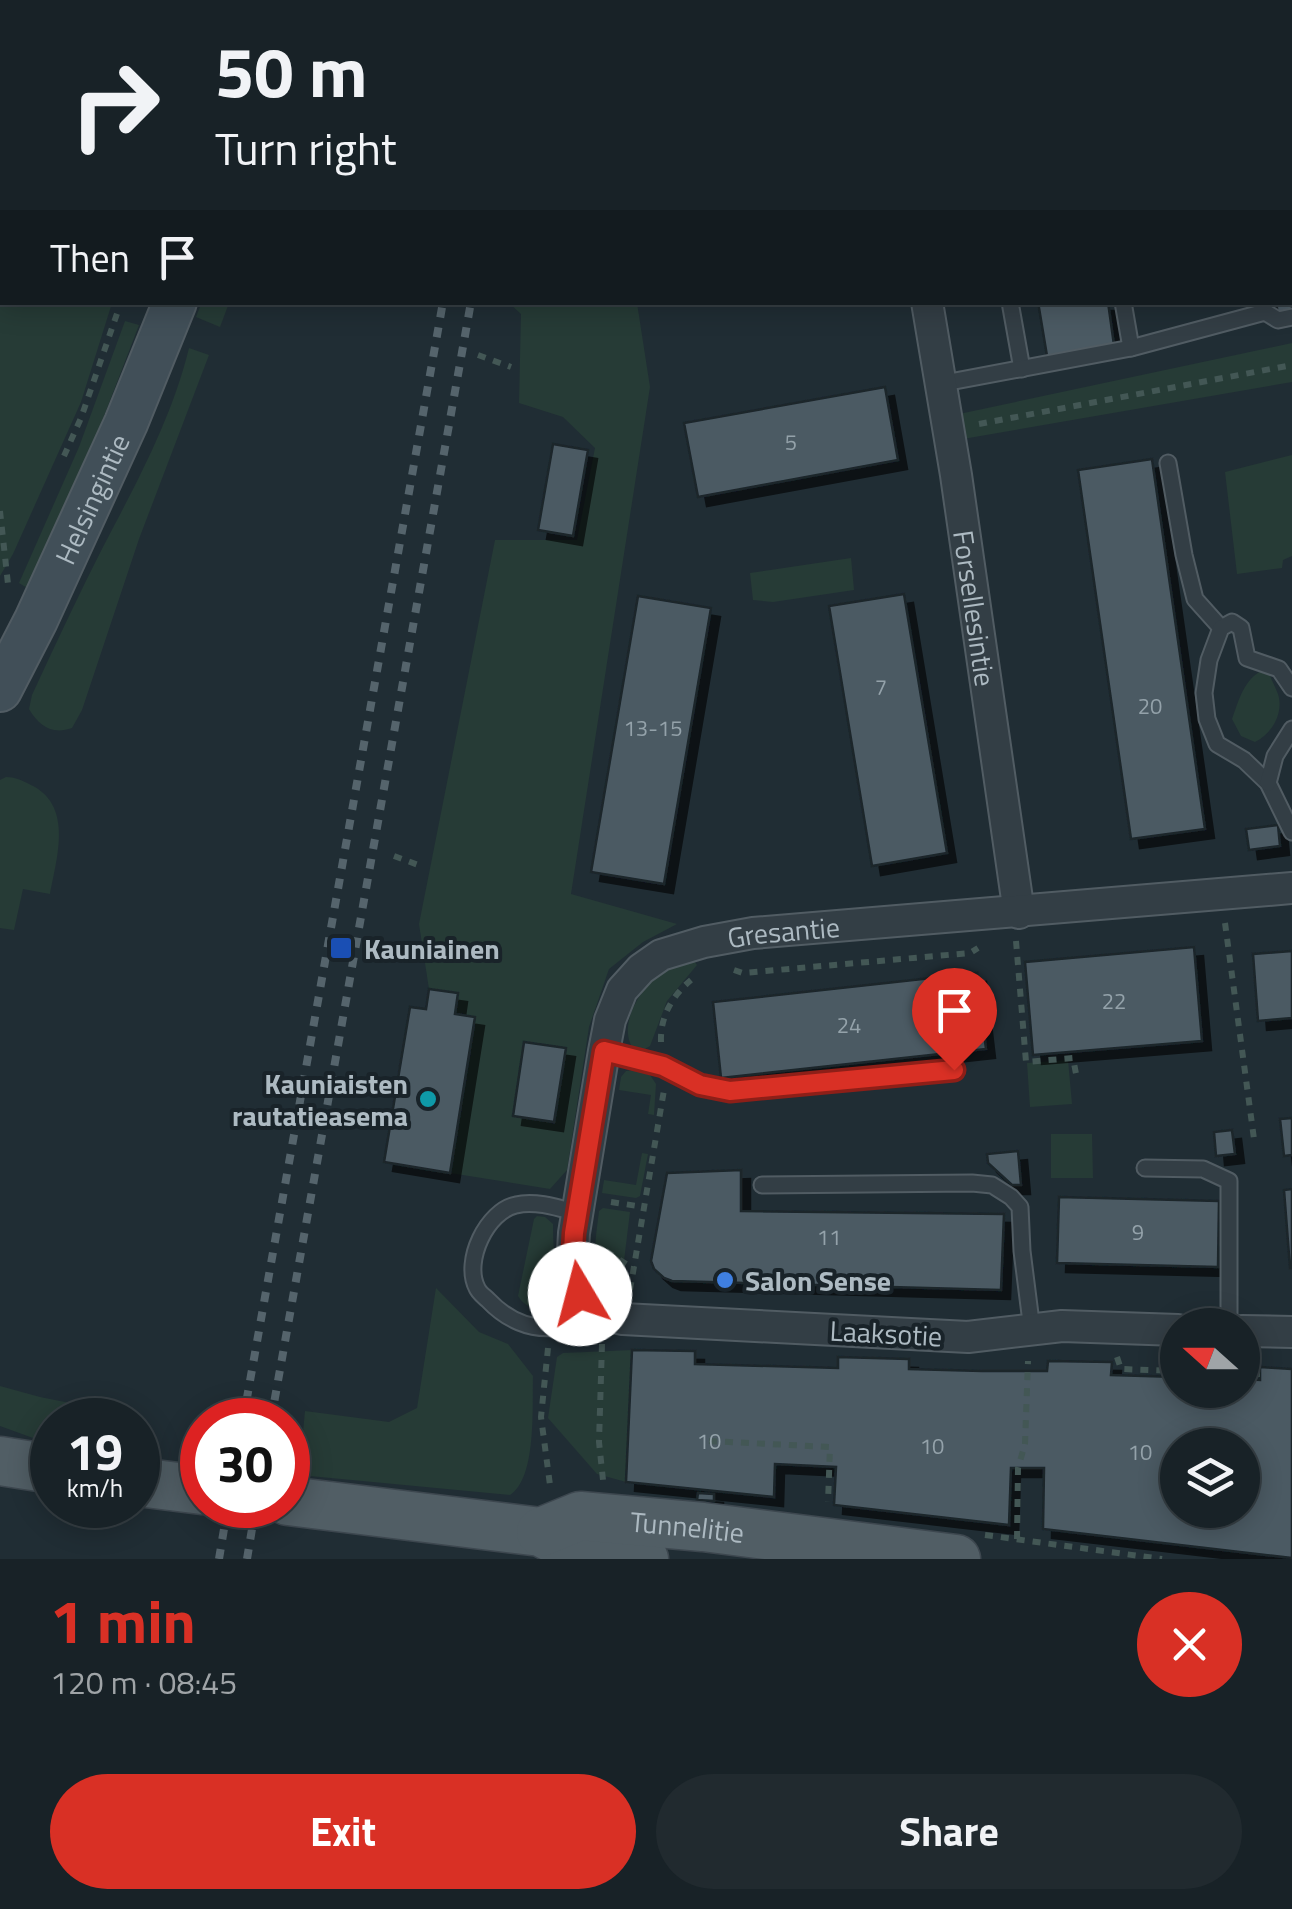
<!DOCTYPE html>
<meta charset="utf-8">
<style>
:root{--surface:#182227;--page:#212a2f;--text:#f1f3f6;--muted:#9fa4a7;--line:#363f44;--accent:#d93025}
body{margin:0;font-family:"Titillium Web",sans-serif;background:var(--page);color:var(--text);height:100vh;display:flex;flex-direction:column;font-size:38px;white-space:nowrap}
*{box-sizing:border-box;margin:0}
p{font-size:32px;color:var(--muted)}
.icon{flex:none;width:55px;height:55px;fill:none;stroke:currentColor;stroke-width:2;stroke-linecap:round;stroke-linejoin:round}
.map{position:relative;height:1559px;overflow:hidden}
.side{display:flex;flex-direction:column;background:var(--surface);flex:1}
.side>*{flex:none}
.top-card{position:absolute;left:0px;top:0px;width:1292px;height:305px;box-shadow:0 5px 25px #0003,0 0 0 2px var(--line);background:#182227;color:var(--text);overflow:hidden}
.needle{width:65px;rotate:291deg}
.buttons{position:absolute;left:1160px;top:1308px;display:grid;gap:20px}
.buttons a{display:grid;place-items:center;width:100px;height:100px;border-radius:50%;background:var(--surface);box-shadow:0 5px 25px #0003,0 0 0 2px var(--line);font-size:50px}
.speed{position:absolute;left:30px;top:1398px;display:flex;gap:20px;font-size:50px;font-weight:700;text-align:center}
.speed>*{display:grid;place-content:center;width:130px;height:130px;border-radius:50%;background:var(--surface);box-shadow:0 5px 25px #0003,0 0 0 2px var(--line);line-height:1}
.speed small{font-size:25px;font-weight:400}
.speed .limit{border:15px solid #d22;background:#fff;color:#111}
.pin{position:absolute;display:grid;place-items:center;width:85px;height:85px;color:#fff;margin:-102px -42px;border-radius:50% 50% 50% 0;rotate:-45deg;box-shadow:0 0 10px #0007}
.pin .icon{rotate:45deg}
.me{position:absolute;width:110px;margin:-55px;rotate:352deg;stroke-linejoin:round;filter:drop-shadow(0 0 8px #0008)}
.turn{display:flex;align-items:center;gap:35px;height:210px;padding:0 50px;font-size:45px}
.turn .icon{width:130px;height:130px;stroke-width:2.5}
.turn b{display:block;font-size:70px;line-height:85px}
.then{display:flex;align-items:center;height:95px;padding:0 50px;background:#0003;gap:20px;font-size:38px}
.round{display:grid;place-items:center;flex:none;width:105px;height:105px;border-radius:52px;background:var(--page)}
.overview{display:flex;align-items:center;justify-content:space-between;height:170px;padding:0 50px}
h1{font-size:60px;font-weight:700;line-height:75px;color:var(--accent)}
.cta{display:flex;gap:20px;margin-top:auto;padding:20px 50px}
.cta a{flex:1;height:115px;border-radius:60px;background:var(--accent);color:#fff;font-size:40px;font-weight:700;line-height:115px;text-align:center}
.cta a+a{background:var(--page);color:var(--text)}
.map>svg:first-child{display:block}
.green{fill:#263b36}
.building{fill:#4b5a63;stroke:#1b252b;stroke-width:2.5;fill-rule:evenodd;filter:url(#shadow)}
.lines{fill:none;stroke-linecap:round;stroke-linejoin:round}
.service-casing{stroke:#515c63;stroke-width:19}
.minor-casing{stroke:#515c63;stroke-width:34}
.secondary-casing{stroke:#515c63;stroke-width:46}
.primary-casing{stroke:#3d474f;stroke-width:51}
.path{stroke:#435755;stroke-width:6;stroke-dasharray:8 8;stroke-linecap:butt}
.service{stroke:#333e45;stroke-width:15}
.minor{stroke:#333e45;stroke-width:30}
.secondary{stroke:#414f58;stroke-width:42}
.primary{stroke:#515e65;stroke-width:48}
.rail{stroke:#55646c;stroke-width:8;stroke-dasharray:10 10;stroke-linecap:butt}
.route-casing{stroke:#8d1f18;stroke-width:25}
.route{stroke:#d93025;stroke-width:18}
.transit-dot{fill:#1a4fb4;stroke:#192329;stroke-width:4}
.culture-dot{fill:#0f9aa8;stroke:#192329;stroke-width:4}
.shop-dot{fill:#3f7fe0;stroke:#192329;stroke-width:4}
.labels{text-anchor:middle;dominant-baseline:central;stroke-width:8;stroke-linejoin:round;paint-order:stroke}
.number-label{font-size:22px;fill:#94a2aa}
.street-label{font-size:28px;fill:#adbac2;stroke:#192329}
.poi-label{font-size:28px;font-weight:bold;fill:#adbac2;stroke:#192329;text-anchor:start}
</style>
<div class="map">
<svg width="1292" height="1559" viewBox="0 0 1292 1559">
<defs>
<filter id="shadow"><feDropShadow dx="9" dy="9" stdDeviation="0" flood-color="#0009"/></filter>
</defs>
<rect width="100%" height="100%" fill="#202d34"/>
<!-- green -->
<g class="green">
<polygon points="0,202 2,204 2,302 112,303 81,402 13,554 0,576"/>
<polygon points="202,302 229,303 220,327 196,317"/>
<polygon points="509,303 637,303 650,387 571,894 677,924 643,942 609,969 589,1027 567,1170 550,1189 450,1173 475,1018 455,1014 457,993 429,989 419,924 495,540 577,540 595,448 563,417 519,403 521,314"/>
<polygon points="125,321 139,325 91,450 29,589 19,583 79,447"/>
<polygon points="1292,343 1292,382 963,439 959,414"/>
<path d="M189 348 209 355 139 539 82 710 72 728C52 735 39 726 29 709L32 695C55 645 78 596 103 547 136 484 172 418 189 348Z"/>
<polygon points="1292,455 1292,556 1283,560 1282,568 1237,574 1225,472"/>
<polygon points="851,558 854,590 773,602 753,600 750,573"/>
<path d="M1263 670 1268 671C1271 679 1275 686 1278 694 1284 713 1272 734 1255 742L1241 736 1232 719C1239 700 1244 679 1263 670Z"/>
<path d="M6 777C15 777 21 780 29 784 74 804 57 857 50 894L23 889 14 930 0 928V780Z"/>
<path d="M694 961 697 965 667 1001 650 1046 643 1050 633 1049C617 1024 641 987 663 972 671 966 684 964 694 961Z"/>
<polygon points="1068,1060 1072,1104 1030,1107 1027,1063"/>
<polygon points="635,1070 650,1075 656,1084 654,1115 648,1114 651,1095 619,1090 621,1077 626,1071"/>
<polygon points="1051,1134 1092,1134 1093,1178 1051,1178"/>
<polygon points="642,1153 648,1154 640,1196 636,1198 602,1193 604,1180 636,1185"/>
<path d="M603 1208 630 1212 623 1269 617 1288C589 1261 595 1247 599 1211Z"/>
<path d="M537 1216 545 1217 553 1224C553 1255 556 1272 568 1300 558 1318 528 1313 518 1296L534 1219Z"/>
<path d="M436 1288 479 1332 508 1344 533 1376C532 1406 537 1478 510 1495L299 1475 305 1411 389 1422 417 1408Z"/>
<polygon points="632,1350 626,1482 597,1474 548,1418 557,1357 563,1353"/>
<polygon points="0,1386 40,1397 130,1415 104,1416 95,1420 52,1420 52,1438 44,1442 0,1426"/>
</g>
<!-- building -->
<g class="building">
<polygon points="15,0 90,0 89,2 15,2"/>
<polygon points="673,0 809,0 810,2 673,2"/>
<polygon points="1292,5 1292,312 1278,315 1276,302 1290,302 1290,6"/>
<polygon points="1038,302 1108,302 1114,345 1047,356"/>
<polygon points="885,387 898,460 698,497 684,423"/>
<polygon points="553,444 588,450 573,536 538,530"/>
<polygon points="1152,459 1205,829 1131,839 1078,470"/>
<polygon points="904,594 947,853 872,866 829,606"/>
<polygon points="638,596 711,608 664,884 591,872"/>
<polygon points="1278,825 1280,846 1249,850 1246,829"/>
<polygon points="1194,947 1202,1041 1033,1055 1025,962"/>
<polygon points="1292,951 1292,1018 1258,1021 1253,954"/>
<polygon points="977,973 986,1049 721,1078 713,1002"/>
<polygon points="429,989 458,993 455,1014 475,1017 450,1173 384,1162 410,1007 426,1009"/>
<polygon points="524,1042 566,1048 554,1122 513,1116"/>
<polygon points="1292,1118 1292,1155 1284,1156 1280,1119"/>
<polygon points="1232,1130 1235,1154 1216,1156 1214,1132"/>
<polygon points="1018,1151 1021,1185 1012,1185 988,1163 987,1154"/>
<polygon points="741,1170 741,1211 1004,1214 1001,1290 672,1281 664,1278 654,1269 651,1261 667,1173"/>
<polygon points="1292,1189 1292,1268 1290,1268 1284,1190"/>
<polygon points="1059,1197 1219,1201 1218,1267 1057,1263"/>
<path d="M632 1350 695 1351V1364L838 1368V1357L909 1359V1369L982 1371H1047L1048 1361 1112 1362 1111 1375 1178 1377V1390H1242V1379L1260 1380V1367L1292 1369V1558L1043 1529 1044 1468H1011L1009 1525 834 1505 836 1467 775 1464 774 1497 626 1482ZM1178 1445H1242V1510H1178Z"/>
<polygon points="698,1493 714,1494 714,1501 697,1500"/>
</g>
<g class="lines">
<!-- service casing -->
<g class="service-casing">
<g id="service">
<polyline points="1010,302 1022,369"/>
<polyline points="1123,302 1131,348"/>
<polyline points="939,384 1131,348 1265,312 1278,320 1292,317"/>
<polyline points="1168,463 1184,555 1195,599 1221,628"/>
<polyline points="1292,688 1279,669 1247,658 1241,628 1232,622 1221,628 1209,660 1204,693 1207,719 1217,744 1244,760 1268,783 1292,832"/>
<polyline points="1268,783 1275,756 1292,729"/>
<polyline points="604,1051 663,1066 701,1085 729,1091 954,1070"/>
<polyline points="1145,1168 1203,1169 1229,1181 1229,1325"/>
<polyline points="762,1185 972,1183 992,1185 1011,1197 1020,1207 1022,1251 1032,1330"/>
<path d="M577 1213C559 1208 535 1200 516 1205 487 1211 463 1261 477 1288 479 1293 484 1296 488 1300 506 1319 530 1331 558 1327 570 1325 583 1317 594 1313"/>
</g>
</g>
<!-- minor casing -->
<g class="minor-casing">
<g id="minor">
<polyline points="877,0 878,2"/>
<polyline points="0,174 2,176"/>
<path id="s1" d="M927 302 956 475 1019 913"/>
<path id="s2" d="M1178 1330 1062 1326 968 1337 623 1319 594 1313 580 1294 572 1270 574 1233 604 1051 610 1020 622 990 641 969 661 955 704 942 753 933 1292 888"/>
<polyline points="1242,1331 1292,1332"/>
</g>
</g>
<!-- secondary casing -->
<g class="secondary-casing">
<g id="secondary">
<polyline points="278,2 279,0"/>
<path id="s3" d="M0 690 36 620 126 423 175 302"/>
</g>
</g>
<!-- primary casing -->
<g class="primary-casing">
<g id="primary">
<polyline points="0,1461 52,1469"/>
<polyline points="138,1482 202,1490"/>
<polyline points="288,1501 541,1532 575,1550 644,1559"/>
<path id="s4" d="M541 1532 580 1516 703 1527 956 1559"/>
</g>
</g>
<!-- path -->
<g class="path">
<polyline points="232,2 233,0"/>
<polyline points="1171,2 1173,0"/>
<polyline points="1271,2 1285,0"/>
<polyline points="478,355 511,367"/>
<polyline points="979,424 1292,365"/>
<polyline points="64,456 81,418 121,302"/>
<polyline points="0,511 8,584"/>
<polyline points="394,856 421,866"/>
<polyline points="1225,923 1254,1139"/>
<polyline points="1016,941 1026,1062 1073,1058 1077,1079"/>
<polyline points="734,970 743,973 970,953 978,948"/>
<path d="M661 1042C660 1017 672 996 691 980"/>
<polyline points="611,1202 644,1207"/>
<polyline points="606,1251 634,1269"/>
<polyline points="630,1290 664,1090"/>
<polyline points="602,1344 599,1442 603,1480"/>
<polyline points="548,1348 541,1417 550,1485"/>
<polyline points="1117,1357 1121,1369 1178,1371"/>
<polyline points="1242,1373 1260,1374"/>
<polyline points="709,1441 830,1447 828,1502"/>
<polyline points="985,1535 1162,1559"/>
<polyline points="1017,1539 1018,1468 1025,1444 1028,1361"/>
</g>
<!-- service -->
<use href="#service" class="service"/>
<!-- minor -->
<use href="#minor" class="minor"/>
<!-- secondary -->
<use href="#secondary" class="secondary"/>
<!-- primary -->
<use href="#primary" class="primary"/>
<!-- rail -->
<g class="rail">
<polyline points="497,2 498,0"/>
<polyline points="524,2 524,0"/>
<polyline points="243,1420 443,302"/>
<polyline points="271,1420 471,302"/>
<polyline points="219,1559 228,1505"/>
<polyline points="247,1559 256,1505"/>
</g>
</g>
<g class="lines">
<!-- route casing -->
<g class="route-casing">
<polyline id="route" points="580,1294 572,1270 574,1233 604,1051 663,1066 700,1085 730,1091 954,1070"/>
</g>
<!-- route -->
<use href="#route" class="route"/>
</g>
<!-- markers -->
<rect class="transit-dot" x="329" y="936" width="24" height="24" rx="5"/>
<circle class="culture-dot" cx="428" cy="1099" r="10"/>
<circle class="shop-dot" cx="725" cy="1280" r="10"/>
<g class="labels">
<!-- number labels -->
<g class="number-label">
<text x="791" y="442">5</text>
<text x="881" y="687">7</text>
<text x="1150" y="706">20</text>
<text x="653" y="728">13-15</text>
<text x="1114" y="1001">22</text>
<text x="849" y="1025">24</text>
<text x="1138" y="1232">9</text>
<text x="829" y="1237">11</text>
<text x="709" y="1441">10</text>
<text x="932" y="1446">10</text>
<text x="1140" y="1452">10</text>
</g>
<!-- street labels -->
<g class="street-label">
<text stroke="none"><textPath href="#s3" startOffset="212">Helsingintie</textPath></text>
<text stroke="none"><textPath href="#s1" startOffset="310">Forsellesintie</textPath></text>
<text stroke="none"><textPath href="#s2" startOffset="1098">Gresantie</textPath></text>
<text transform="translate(886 1333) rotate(3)">Laaksotie</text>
<text stroke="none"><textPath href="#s4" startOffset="150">Tunnelitie</textPath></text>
</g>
<!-- poi labels -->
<g class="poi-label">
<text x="364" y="948">Kauniainen</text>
<text x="408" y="1083" text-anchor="end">Kauniaisten<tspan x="408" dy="32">rautatieasema</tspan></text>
<text x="745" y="1280">Salon Sense</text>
</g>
</g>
</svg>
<div class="buttons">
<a><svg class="needle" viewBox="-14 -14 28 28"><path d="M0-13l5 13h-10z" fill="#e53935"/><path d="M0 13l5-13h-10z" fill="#9fa4a7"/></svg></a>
<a><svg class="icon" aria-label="layers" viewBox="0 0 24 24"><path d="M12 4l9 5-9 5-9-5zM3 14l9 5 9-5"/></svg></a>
</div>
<div class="speed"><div>19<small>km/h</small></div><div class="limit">30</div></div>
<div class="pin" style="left:954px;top:1070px;background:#d93025"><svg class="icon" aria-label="arrive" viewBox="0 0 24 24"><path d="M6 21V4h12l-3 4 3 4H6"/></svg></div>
<svg class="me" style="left:580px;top:1294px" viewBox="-20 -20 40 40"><circle r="19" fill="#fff"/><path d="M0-13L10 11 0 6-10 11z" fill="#d93025"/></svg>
<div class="top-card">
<div class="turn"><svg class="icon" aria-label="right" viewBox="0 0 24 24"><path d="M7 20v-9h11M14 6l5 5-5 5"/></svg><div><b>50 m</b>Turn right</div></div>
<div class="then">Then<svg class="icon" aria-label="arrive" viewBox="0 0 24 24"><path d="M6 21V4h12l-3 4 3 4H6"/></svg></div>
</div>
</div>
<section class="side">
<div class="overview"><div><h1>1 min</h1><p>120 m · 08:45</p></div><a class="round" style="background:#d93025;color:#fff"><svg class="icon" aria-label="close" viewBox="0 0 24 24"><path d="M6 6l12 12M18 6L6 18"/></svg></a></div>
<div class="cta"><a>Exit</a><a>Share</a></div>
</section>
